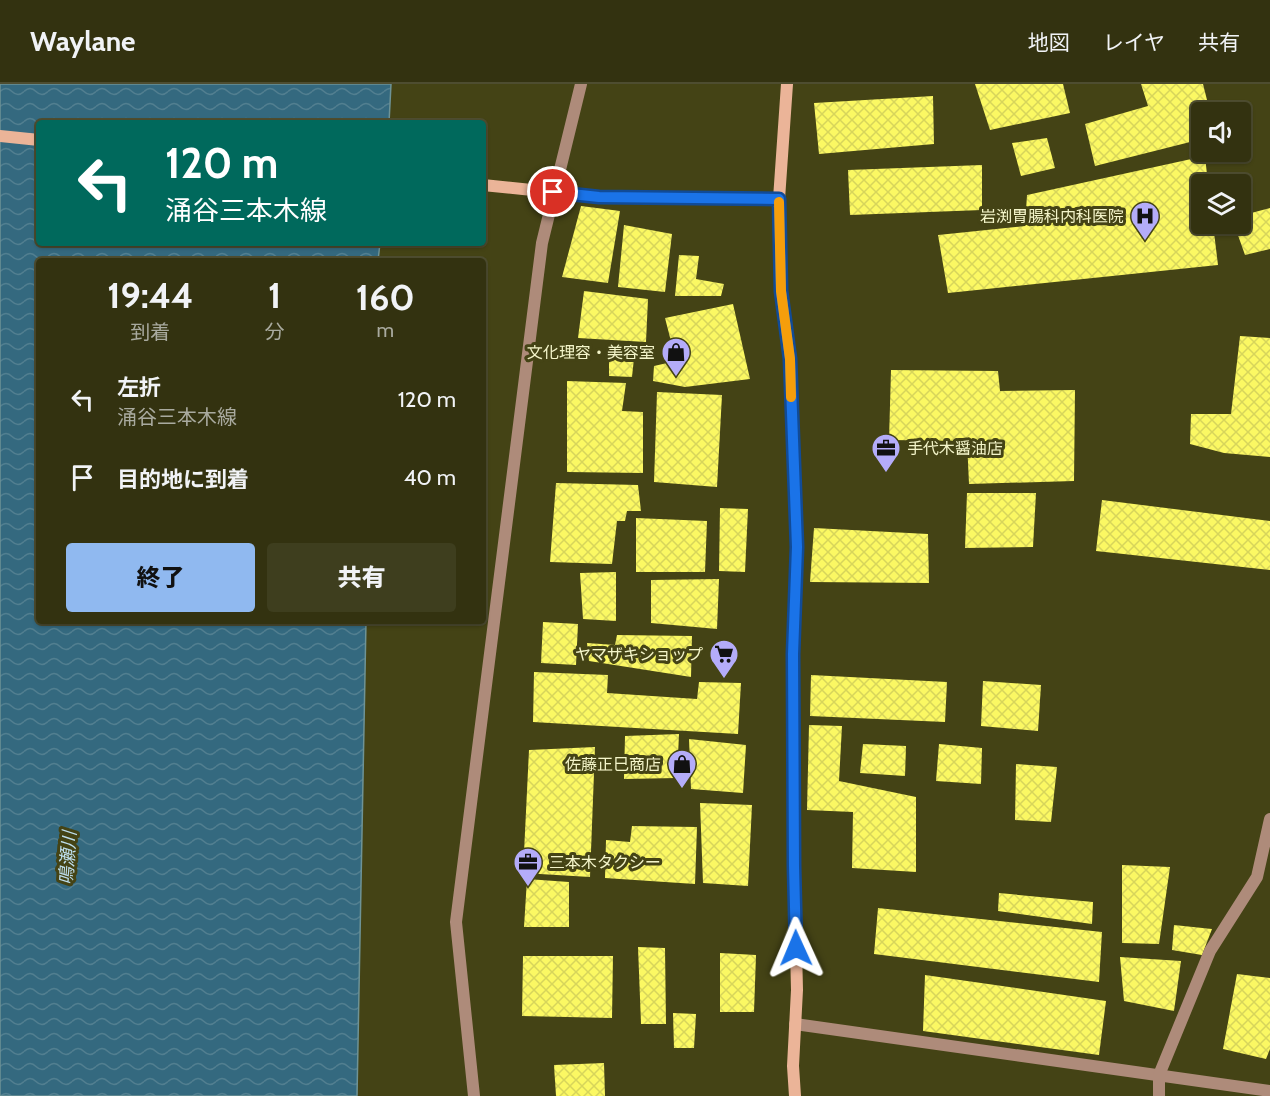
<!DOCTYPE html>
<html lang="ja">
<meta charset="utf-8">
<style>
:root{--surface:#333210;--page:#3e3e1e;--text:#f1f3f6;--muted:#a9aa9f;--line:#4e4d30;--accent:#90b9f0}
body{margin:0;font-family:Cabin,"Noto Sans JP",sans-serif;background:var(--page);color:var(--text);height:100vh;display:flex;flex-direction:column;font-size:22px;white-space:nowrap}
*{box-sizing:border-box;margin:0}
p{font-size:20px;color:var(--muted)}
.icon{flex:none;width:33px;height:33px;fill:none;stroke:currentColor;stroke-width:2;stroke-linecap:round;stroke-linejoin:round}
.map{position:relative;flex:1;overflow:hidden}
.details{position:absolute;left:36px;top:174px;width:450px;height:366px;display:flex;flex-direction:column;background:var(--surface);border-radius:6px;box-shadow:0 2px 4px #0004,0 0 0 2px var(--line)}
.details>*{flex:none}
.guide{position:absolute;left:36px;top:36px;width:450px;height:126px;border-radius:6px;box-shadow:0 2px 4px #0004,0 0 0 2px var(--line);background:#00695c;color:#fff;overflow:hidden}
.tools{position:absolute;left:1191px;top:18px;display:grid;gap:12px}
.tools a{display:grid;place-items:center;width:60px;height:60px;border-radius:6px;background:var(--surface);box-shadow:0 2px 4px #0004,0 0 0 2px var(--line);font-size:30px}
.pin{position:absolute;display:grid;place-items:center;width:51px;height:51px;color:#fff;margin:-26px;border:3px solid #fff;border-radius:50%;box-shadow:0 2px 6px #0007}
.me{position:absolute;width:66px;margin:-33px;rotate:359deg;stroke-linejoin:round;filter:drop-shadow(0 0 4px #0008)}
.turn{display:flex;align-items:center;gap:21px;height:126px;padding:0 30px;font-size:27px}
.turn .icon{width:78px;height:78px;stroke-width:2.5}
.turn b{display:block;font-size:42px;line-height:51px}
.eta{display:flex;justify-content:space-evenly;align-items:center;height:102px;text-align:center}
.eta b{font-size:36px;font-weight:800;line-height:42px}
.primary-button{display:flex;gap:12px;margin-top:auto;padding:12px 30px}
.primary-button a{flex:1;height:69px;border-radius:6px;background:var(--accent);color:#111;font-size:24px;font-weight:800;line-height:69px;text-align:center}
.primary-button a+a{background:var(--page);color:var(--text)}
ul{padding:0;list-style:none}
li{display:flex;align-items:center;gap:18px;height:78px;padding:0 30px}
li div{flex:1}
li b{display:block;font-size:22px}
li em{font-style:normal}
header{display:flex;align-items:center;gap:36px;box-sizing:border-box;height:84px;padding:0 30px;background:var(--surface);border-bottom:2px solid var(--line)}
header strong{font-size:28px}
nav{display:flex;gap:33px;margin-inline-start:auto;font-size:21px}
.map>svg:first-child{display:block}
.water{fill:url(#water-waves);stroke:#6e9396;stroke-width:1.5}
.building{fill:url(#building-cross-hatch)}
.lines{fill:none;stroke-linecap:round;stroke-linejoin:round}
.minor{stroke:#ae8b7a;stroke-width:12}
.secondary{stroke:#ebb498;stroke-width:12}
.secondary-bridge{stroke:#ebb498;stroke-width:12}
.route-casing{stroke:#114b97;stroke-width:15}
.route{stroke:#1a73e8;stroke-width:10}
.slow{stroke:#f59e0b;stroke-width:10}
.labels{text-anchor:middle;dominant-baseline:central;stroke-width:6;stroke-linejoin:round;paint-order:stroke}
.poi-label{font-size:16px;fill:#f4f5ca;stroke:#444315;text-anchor:end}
.water-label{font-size:18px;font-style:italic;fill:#bdddec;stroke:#444315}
</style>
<header>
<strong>Waylane</strong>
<nav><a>地図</a><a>レイヤ</a><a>共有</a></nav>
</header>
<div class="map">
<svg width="1270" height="1012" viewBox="0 0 1270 1012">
<defs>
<pattern id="water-waves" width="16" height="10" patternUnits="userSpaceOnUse" patternTransform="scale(1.5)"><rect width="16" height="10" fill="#34697f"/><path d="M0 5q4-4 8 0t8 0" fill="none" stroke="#527f90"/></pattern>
<pattern id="building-cross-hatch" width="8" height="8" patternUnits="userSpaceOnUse" patternTransform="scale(1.5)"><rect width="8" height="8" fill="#fbf863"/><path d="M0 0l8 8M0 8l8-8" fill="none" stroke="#d7d55b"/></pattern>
</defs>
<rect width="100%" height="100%" fill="#444315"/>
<!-- water -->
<polygon class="water" points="0,0 391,0 389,39 39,39 39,159 380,159 378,177 39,177 39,537 366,537 357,1012 0,1012"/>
<!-- building -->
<g class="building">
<polygon points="975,0 1063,0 1070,29 990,46"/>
<polygon points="1141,0 1203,0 1210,28 1202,28 1202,55 1095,82 1085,40 1148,22"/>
<polygon points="933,12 934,60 819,70 814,19"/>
<polygon points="1047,54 1055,84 1021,92 1012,59"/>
<polygon points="1205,72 1208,100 1202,100 1202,140 1213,140 1218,181 948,209 938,151 1025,142 1027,111"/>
<polygon points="982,81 982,126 850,131 848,86"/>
<polygon points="581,122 620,127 608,199 562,193"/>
<polygon points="1270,124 1270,165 1245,171 1234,140 1240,140 1240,132"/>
<polygon points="624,141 672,150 665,208 618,203"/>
<polygon points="679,171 699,172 696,195 724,200 721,212 675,212"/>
<polygon points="584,207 648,215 646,258 578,254"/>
<polygon points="733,220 750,295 685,303 653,297 654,282 676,277 665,234"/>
<polygon points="1240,252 1270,254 1270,373 1224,369 1190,360 1191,330 1231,330"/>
<polygon points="609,272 634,274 632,293 609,292"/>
<polygon points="891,286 998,287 1000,307 1075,306 1074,397 969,400 967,357 889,356"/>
<polygon points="567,297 626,299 622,327 643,328 643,389 567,388"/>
<polygon points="657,308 722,311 717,403 654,398"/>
<polygon points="556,399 638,401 641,427 627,427 625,437 617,437 612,480 550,478"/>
<polygon points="967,409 1036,409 1033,463 965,464"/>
<polygon points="1102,416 1270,437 1270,486 1096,467"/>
<polygon points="720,424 748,425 745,488 719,487"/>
<polygon points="636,434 707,437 705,488 636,488"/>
<polygon points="814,444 928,450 929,499 810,498"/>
<polygon points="616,488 616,537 583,535 580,489"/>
<polygon points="719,495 717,545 651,539 651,496"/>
<polygon points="543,538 578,540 576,581 541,579"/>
<polygon points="617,551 692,552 691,593 589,577 587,559 615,561"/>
<polygon points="534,588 608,591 607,609 697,615 699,598 741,599 738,650 533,638"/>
<polygon points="811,591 947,598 945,638 810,632"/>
<polygon points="983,597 1041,601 1038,647 981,642"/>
<polygon points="809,641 842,642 839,697 916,713 916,788 852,784 853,728 807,726"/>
<polygon points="679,650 677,694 624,695 625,652"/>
<polygon points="689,655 746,661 743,709 691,705"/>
<polygon points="863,660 906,662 905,692 860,689"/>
<polygon points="939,660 982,664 981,700 936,697"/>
<polygon points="595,663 590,793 523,789 529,666"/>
<polygon points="1016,680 1057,683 1051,738 1015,736"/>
<polygon points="700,719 752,721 748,802 703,799"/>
<polygon points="632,742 697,743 695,800 605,794 606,756 630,758"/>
<polygon points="1122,781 1170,783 1159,860 1122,859"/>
<polygon points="527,795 569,798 569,843 524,843"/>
<polygon points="999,809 1093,818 1092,840 998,827"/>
<polygon points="878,824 1102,848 1099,898 874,870"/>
<polygon points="1174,841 1212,845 1202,871 1172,866"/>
<polygon points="638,863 665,864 666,940 641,940"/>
<polygon points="720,869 756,871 754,928 720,928"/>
<polygon points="523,872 613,872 612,934 522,932"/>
<polygon points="1120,873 1181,877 1174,927 1124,917"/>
<polygon points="1237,890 1270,894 1270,965 1266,975 1223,965"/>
<polygon points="925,891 1106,917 1099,971 923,947"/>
<polygon points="673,929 696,930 694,964 674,964"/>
<polygon points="604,979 605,1012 556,1012 554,981"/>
</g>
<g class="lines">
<!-- minor -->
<g class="minor">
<polyline points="795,940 1270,1007"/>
<polyline points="474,1012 456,838 542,159 581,0"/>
<polyline points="1159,1012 1159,991 1210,867 1257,793 1270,735"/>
</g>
<!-- secondary -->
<g class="secondary">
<polyline points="787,0 779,115 781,207 790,275 797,463 793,570 794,782 797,906 793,982 795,1012"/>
<polyline points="0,52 39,56"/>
<polyline points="599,113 779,115"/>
</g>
<!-- secondary-bridge -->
<polyline class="secondary-bridge" points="483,101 599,113"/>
</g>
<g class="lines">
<!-- route casing -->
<g class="route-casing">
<polyline id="route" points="553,108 599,113 779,115 781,207 790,275 797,463 793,570 794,782 796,864"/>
</g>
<!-- route -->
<use href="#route" class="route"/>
<!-- slow -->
<polyline class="slow" points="779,118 781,207 790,275 791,313"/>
</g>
<!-- icons -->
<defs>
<g id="hospital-pin" transform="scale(1.5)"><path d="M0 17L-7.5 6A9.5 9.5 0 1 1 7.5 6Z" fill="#b4acf9" stroke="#444315"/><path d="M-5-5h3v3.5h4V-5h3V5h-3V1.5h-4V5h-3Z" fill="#111"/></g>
<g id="shop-pin" transform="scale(1.5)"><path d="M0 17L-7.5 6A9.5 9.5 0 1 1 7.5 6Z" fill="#b4acf9" stroke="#444315"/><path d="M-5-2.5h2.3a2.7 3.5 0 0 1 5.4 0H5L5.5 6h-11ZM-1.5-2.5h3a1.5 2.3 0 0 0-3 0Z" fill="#111"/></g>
<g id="office-pin" transform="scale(1.5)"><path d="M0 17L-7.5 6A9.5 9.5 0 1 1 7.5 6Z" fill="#b4acf9" stroke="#444315"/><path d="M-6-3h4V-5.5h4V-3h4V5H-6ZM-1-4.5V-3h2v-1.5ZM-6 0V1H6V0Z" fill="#111"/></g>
<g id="supermarket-pin" transform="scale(1.5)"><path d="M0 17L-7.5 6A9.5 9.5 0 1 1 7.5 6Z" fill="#b4acf9" stroke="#444315"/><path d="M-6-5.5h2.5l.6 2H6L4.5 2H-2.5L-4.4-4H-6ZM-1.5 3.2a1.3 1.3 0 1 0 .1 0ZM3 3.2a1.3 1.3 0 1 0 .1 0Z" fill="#111"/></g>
</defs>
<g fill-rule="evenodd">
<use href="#hospital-pin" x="1145" y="132"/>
<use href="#shop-pin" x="676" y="268"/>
<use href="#office-pin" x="886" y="364"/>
<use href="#supermarket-pin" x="724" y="570"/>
<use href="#shop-pin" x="682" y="680"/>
<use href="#office-pin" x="528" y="778"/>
</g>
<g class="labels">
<!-- poi labels -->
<g class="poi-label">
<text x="1124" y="132">岩渕胃腸科内科医院</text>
<text x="655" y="268">文化理容・美容室</text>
<text x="907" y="364" text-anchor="start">手代木醤油店</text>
<text x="703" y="570">ヤマザキショップ</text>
<text x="661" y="680">佐藤正巳商店</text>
<text x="549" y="778" text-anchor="start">三本木タクシー</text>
</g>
<!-- water labels -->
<g class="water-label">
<text transform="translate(68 774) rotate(-86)">鳴瀬川</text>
</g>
</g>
</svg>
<div class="tools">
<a><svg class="icon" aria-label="sound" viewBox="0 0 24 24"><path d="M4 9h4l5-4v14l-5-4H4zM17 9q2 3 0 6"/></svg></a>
<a><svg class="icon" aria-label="layers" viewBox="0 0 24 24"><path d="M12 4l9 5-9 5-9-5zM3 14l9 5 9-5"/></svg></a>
</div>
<div class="pin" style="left:553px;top:108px;background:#d93025"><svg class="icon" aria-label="arrive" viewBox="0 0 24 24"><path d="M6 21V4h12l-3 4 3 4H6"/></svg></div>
<svg class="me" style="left:796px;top:864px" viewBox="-20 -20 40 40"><path d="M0-17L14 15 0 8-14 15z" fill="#1a73e8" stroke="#fff" stroke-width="4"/></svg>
<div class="guide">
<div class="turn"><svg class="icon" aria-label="left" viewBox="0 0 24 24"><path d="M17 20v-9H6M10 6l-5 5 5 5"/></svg><div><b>120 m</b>涌谷三本木線</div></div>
</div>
<section class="details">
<div class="eta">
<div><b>19:44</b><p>到着</p></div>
<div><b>1</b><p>分</p></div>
<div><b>160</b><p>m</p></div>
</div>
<ul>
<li><svg class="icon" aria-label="left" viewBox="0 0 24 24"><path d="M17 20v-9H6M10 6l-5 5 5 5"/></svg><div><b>左折</b><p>涌谷三本木線</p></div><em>120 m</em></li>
<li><svg class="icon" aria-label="arrive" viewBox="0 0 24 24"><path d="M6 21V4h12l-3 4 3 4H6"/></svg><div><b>目的地に到着</b></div><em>40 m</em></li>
</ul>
<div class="primary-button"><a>終了</a><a>共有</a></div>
</section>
</div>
